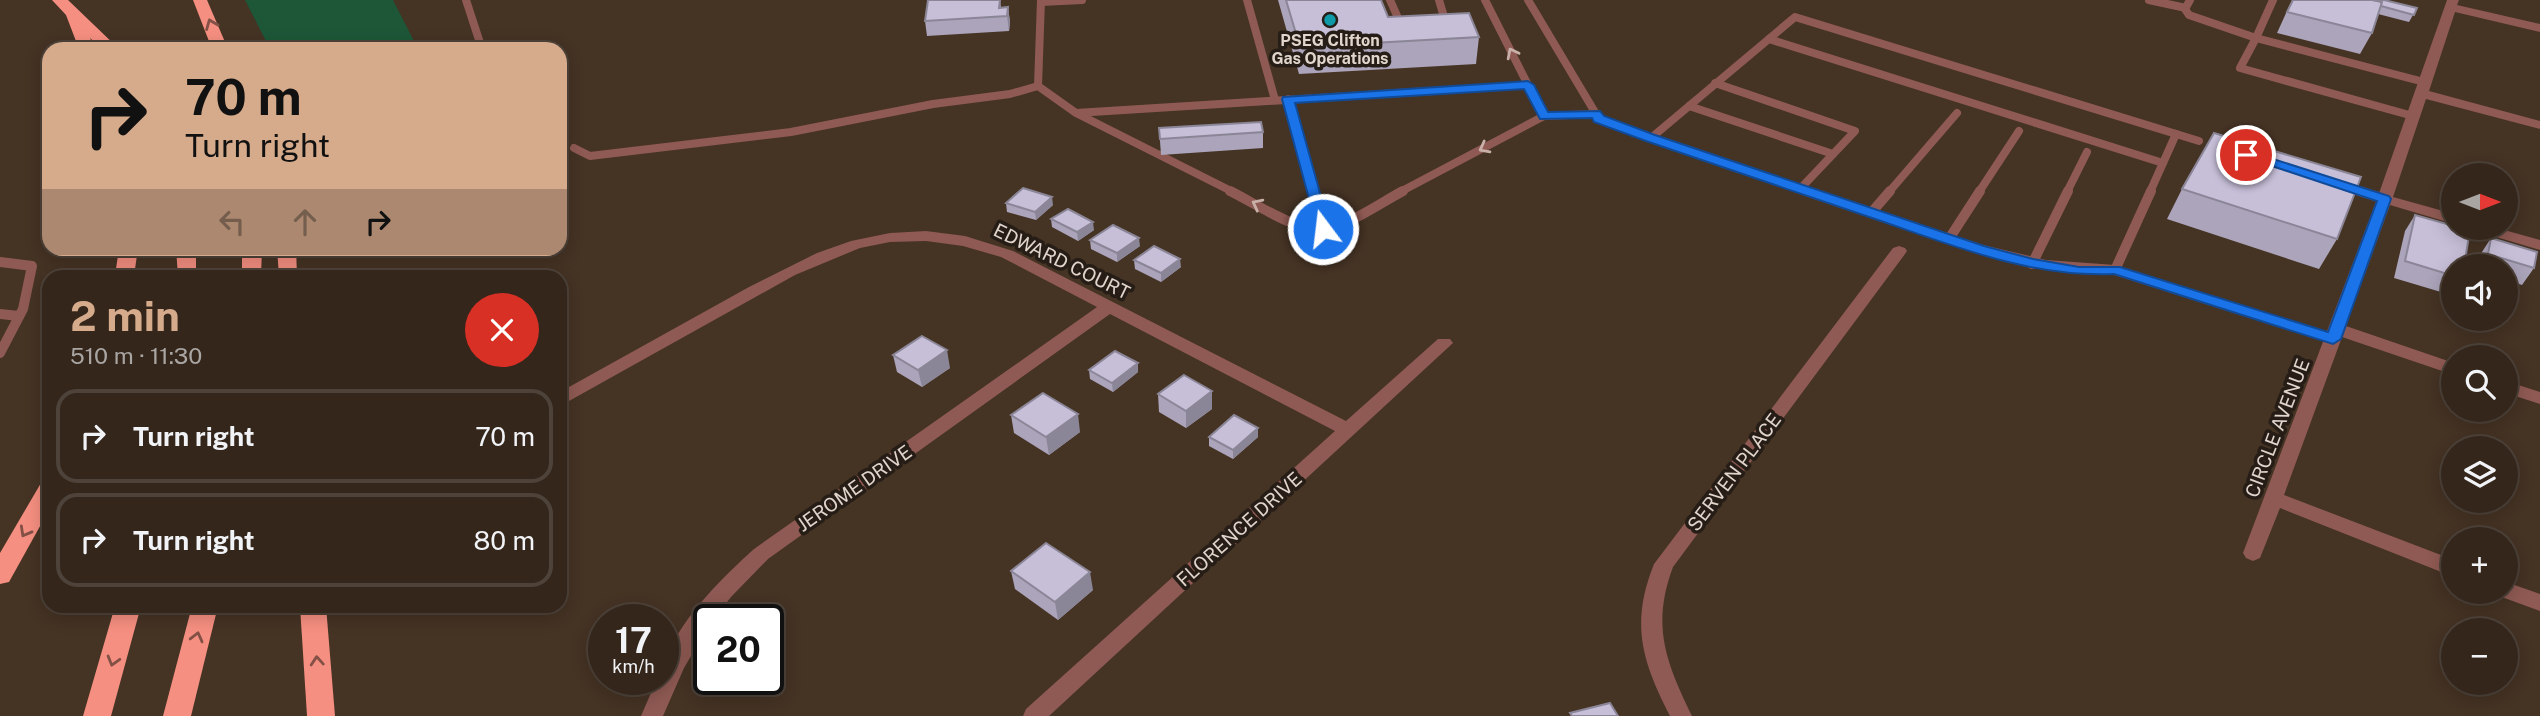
<!DOCTYPE html>
<meta charset="utf-8">
<style>
:root{--surface:#34261b;--page:#3c2e24;--text:#f1f3f6;--muted:#a9a5a3;--line:#4e433a;--accent:#d6ab8b}
body{margin:0;font-family:"Public Sans",sans-serif;background:var(--page);color:var(--text);height:100vh;display:flex;flex-direction:column;font-size:26px;white-space:nowrap}
*{box-sizing:border-box;margin:0}
p{font-size:23px;color:var(--muted)}
.icon{flex:none;width:38px;height:38px;fill:none;stroke:currentColor;stroke-width:2;stroke-linecap:round;stroke-linejoin:round}
.map{position:relative;flex:1;overflow:hidden}
.panel{position:absolute;left:42px;top:270px;width:525px;height:343px;display:flex;flex-direction:column;background:var(--surface);border-radius:21px;box-shadow:0 4px 18px #0003,0 0 0 2px var(--line)}
.panel>*{flex:none}
.guide{position:absolute;left:42px;top:42px;width:525px;height:214px;border-radius:21px;box-shadow:0 4px 18px #0003,0 0 0 2px var(--line);background:#d6ab8b;color:#111;overflow:hidden}
.needle{width:46px;rotate:90deg}
.buttons{position:absolute;left:2441px;top:163px;display:grid;gap:14px}
.buttons a{display:grid;place-items:center;width:77px;height:77px;border-radius:50%;background:var(--surface);box-shadow:0 4px 18px #0003,0 0 0 2px var(--line);font-size:35px}
.speed{position:absolute;left:588px;top:604px;display:flex;gap:14px;font-size:35px;font-weight:700;text-align:center}
.speed>*{display:grid;place-content:center;width:91px;height:91px;border-radius:50%;background:var(--surface);box-shadow:0 4px 18px #0003,0 0 0 2px var(--line);line-height:1}
.speed small{font-size:18px;font-weight:400}
.speed .limit{border:4px solid #111;border-radius:10px;background:#fff;color:#111}
.pin{position:absolute;display:grid;place-items:center;width:60px;height:60px;color:#fff;margin:-30px;border:4px solid #fff;border-radius:50%;box-shadow:0 2px 7px #0007}
.me{position:absolute;width:77px;margin:-38px;rotate:345deg;stroke-linejoin:round;filter:drop-shadow(0 0 5px #0008)}
.turn{display:flex;align-items:center;gap:24px;height:147px;padding:0 28px;font-size:32px}
.turn .icon{width:91px;height:91px;stroke-width:2.5}
.turn b{display:block;font-size:49px;line-height:60px}
.lanes{display:flex;align-items:center;height:66px;padding:0 28px;background:#0003;justify-content:center;gap:35px;direction:ltr}
.lanes .off{opacity:.35}
.round{display:grid;place-items:center;flex:none;width:74px;height:74px;border-radius:37px;background:var(--page)}
.overview{display:flex;align-items:center;justify-content:space-between;height:119px;padding:0 28px}
h1{font-size:42px;font-weight:700;line-height:52px;color:var(--accent)}
ul{padding:0;list-style:none}
li{display:flex;align-items:center;gap:21px;height:94px;margin:0 14px 10px;padding:0 14px;border:4px solid var(--line);border-radius:21px}
li div{flex:1}
li b{display:block;font-size:26px}
li em{font-style:normal}
.map>svg:first-child{display:block}
.green{fill:#1d5738}
.lines{fill:none;stroke-linecap:round;stroke-linejoin:round}
.service-far1{stroke:#8f5a53;stroke-width:8}
.service{stroke:#8f5a53;stroke-width:10}
.minor{fill:#8f5a53;fill-rule:evenodd}
.motorway{fill:#f58f81;fill-rule:evenodd}
.wall{fill:#aba4ba}
.shaded-wall{fill:#8b8697}
.building{fill:#c7bfd8;stroke:#8b8697;stroke-width:2}
.oneway{stroke:#835046}
.oneway2{stroke:#c8b0a8}
.route{fill:#1a73e8;stroke:#114b97;stroke-width:2}
.culture-dot{fill:#0f9aa8;stroke:#251d16;stroke-width:2.5}
.labels{text-anchor:middle;dominant-baseline:central;stroke-width:7;stroke-linejoin:round;paint-order:stroke}
.far-poi-label{font-size:16px;font-weight:bold;fill:#e1d5cc;stroke:#251d16}
.street-label{font-size:19px;fill:#e1d5cc;stroke:#251d16}
</style>
<div class="map">
<svg width="2540" height="716" viewBox="0 0 2540 716">
<rect width="100%" height="100%" fill="#453324"/>
<!-- green -->
<polygon class="green" points="245,0 393,0 418,49 270,49"/>
<g class="lines">
<!-- service-far1 -->
<g class="service-far1">
<polyline points="466,0 482,49"/>
<polyline points="1041,0 1038,86 1076,113 1528,85 1485,0"/>
<polyline points="1247,0 1275,100"/>
<polyline points="1390,0 1402,27"/>
<polyline points="1439,0 1447,27"/>
<polyline points="1528,0 1599,119 1651,138 1795,17 2199,141"/>
<polyline points="2149,0 2186,8"/>
<polyline points="2190,0 2185,9 2189,15 2256,38 2273,0"/>
<polyline points="1041,2 1082,0"/>
<polyline points="1769,39 2163,163"/>
<polyline points="1715,83 1855,131 1800,189"/>
<polyline points="1528,85 1544,116"/>
<polyline points="1288,99 1313,192"/>
<polyline points="1689,106 1833,154"/>
<polyline points="1078,114 1233,192"/>
<polyline points="2413,116 2240,68 2256,38 2424,82"/>
<polyline points="1651,138 1811,192"/>
<polyline points="574,148 590,156 791,132 933,104 1010,94 1038,86"/>
<polyline points="2342,185 2364,192"/>
<polyline points="1400,192 1544,116 1596,114"/>
<polyline points="1889,192 1957,113"/>
<polyline points="1979,192 2019,131"/>
<polyline points="2067,192 2087,152"/>
<polyline points="2150,192 2176,134"/>
</g>
<!-- service -->
<g class="service">
<path d="M1230 191C1255 203 1296 232 1325 229 1348 226 1382 202 1403 191"/>
<polyline points="1313,191 1323,229"/>
<polyline points="1806,191 1979,249 2046,265 2115,270 2333,339"/>
<polyline points="2359,191 2385,199"/>
<polyline points="1871,213 1890,191"/>
<polyline points="1949,239 1980,191"/>
<polyline points="0,262 32,266 23,309 0,353"/>
<polyline points="2032,264 2068,191"/>
<polyline points="2115,270 2151,191"/>
<polyline points="0,314 19,316"/>
</g>
<!-- minor -->
<g class="minor">
<polygon points="2447,0 2459,0 2457,5 2540,24 2540,32 2455,12 2429,91 2540,121 2540,129 2426,99 2393,197 2454,214 2454,224 2390,205 2346,326 2454,363 2454,375 2342,337 2284,495 2454,560 2454,577 2280,508 2260,558 2253,561 2246,558 2243,553 2377,199"/>
<polygon points="2474,228 2497,228 2540,240 2540,250 2476,231"/>
<path d="M926 231 965 236 1013 251 1346 421 1438 339H1450L1453 343 1049 716H1023L1026 709 1335 431 1110 314 768 559 731 597 713 620H709V625L684 668 663 716H641L657 679H663C663 634 722 578 754 549L1097 307 1001 257 963 246 926 241 890 242 860 248 795 275 560 406V392L749 287 817 253 851 241 890 233Z"/>
<path d="M1899 246 1905 248 1907 251 1905 254 1673 567C1651 626 1666 662 1692 716H1670C1642 661 1630 624 1654 564L1893 248Z"/>
<polygon points="2506,381 2540,392 2540,404 2506,393"/>
<polygon points="2506,582 2540,594 2540,611 2499,596 2496,592 2506,592"/>
</g>
<!-- motorway -->
<g class="motorway">
<polygon points="52,0 68,0 119,49 102,49 90,38 95,49 79,49 66,15"/>
<polygon points="193,0 207,0 228,49 212,49"/>
<polygon points="119,248 138,248 134,276 115,276"/>
<polygon points="176,248 196,248 196,276 178,276"/>
<polygon points="242,248 262,248 261,276 242,276"/>
<polygon points="277,248 296,248 297,276 279,276"/>
<polygon points="49,481 49,510 9,582 0,584 0,553 41,483"/>
<polygon points="115,606 141,606 111,716 83,716"/>
<polygon points="192,606 218,606 191,716 163,716"/>
<polygon points="300,606 326,606 335,716 307,716"/>
</g>
</g>
<!-- wall -->
<g class="wall">
<polygon points="1000,0 1001,8 1008,7 1010,22 1009,31 927,36 925,21"/>
<polygon points="1278,0 1381,0 1388,17 1479,37 1476,64 1299,74"/>
<polygon points="2292,0 2372,0 2417,8 2409,22 2378,14 2372,33 2360,54 2277,33"/>
<polygon points="1159,128 1263,132 1263,148 1161,155"/>
<polygon points="2182,189 2337,239 2319,269 2167,219"/>
<polygon points="1006,203 1053,205 1036,220 1007,212"/>
<polygon points="2415,215 2454,266 2454,292 2451,295 2394,278 2405,231"/>
<polygon points="1051,219 1094,230 1078,241 1052,227"/>
<polygon points="2491,238 2534,268 2522,285 2506,280 2506,266 2477,266 2480,255"/>
<polygon points="1090,240 1140,246 1117,262 1091,249"/>
<polygon points="1134,260 1181,267 1161,282 1135,269"/>
<polygon points="893,355 950,368 922,387 897,372"/>
<polygon points="1138,363 1138,372 1113,392 1090,379 1089,370"/>
<polygon points="1158,394 1212,409 1186,428 1159,412"/>
<polygon points="1011,415 1080,432 1049,455 1014,433"/>
<polygon points="1258,428 1258,437 1233,459 1209,446 1209,437"/>
<polygon points="1011,571 1093,590 1058,620 1015,589"/>
</g>
<!-- shaded-wall -->
<g class="shaded-wall">
<polygon points="1008,7 1010,22 1009,31 1007,16"/>
<polygon points="1052,197 1053,205 1036,220 1035,212"/>
<polygon points="1093,222 1094,230 1078,241 1077,232"/>
<polygon points="1139,238 1140,246 1117,262 1117,253"/>
<polygon points="1180,259 1181,267 1161,282 1161,273"/>
<polygon points="947,350 950,368 922,387 918,370"/>
<polygon points="1138,363 1138,372 1113,392 1112,383"/>
<polygon points="1212,391 1212,409 1186,428 1186,411"/>
<polygon points="1078,414 1080,432 1049,455 1046,437"/>
<polygon points="1258,428 1258,437 1233,459 1233,450"/>
<polygon points="1090,572 1093,590 1058,620 1055,602"/>
</g>
<!-- building -->
<g class="building">
<polygon points="928,0 1000,0 999,8 1008,7 1007,16 925,21"/>
<polygon points="1286,0 1381,0 1388,17 1469,13 1479,37 1300,47"/>
<polygon points="2293,0 2372,0 2382,2 2372,33 2287,12"/>
<polygon points="2374,0 2384,0 2417,8 2414,15 2381,6 2382,2"/>
<polygon points="1261,122 1263,132 1160,139 1159,128"/>
<polygon points="2214,133 2361,177 2337,239 2182,189"/>
<polygon points="1023,188 1052,197 1035,212 1006,203"/>
<polygon points="1068,209 1093,222 1077,232 1051,219"/>
<polygon points="2415,215 2454,226 2454,228 2460,228 2470,230 2464,266 2454,266 2454,276 2405,261"/>
<polygon points="1113,225 1139,238 1117,253 1090,240"/>
<polygon points="2491,238 2537,252 2534,268 2488,254"/>
<polygon points="1154,246 1180,259 1161,273 1134,260"/>
<polygon points="922,336 947,350 918,370 893,355"/>
<polygon points="1115,351 1138,363 1112,383 1089,370"/>
<polygon points="1184,375 1212,391 1186,411 1158,394"/>
<polygon points="1043,393 1078,414 1046,437 1011,415"/>
<polygon points="1234,415 1258,428 1233,450 1209,437"/>
<polygon points="1046,543 1090,572 1055,602 1011,571"/>
<polygon points="1610,703 1618,716 1572,716 1570,713"/>
</g>
<!-- one-way arrows -->
<defs><path id="oneway-chevron" d="M-2-3.5L2.5 0L-2 3.5" fill="none" stroke-width="1.6" stroke-linecap="round" stroke-linejoin="round" transform="scale(1.75)"/></defs>
<g class="oneway">
<use href="#oneway-chevron" transform="translate(211 24) rotate(-112)"/>
<use href="#oneway-chevron" transform="translate(25 532) rotate(119)"/>
<use href="#oneway-chevron" transform="translate(197 637) rotate(-76)"/>
<use href="#oneway-chevron" transform="translate(113 661) rotate(106)"/>
<use href="#oneway-chevron" transform="translate(317 661) rotate(-94)"/>
</g>
<g class="oneway2">
<use href="#oneway-chevron" transform="translate(1512 53) rotate(-117)"/>
<use href="#oneway-chevron" transform="translate(1484 148) rotate(152)"/>
<use href="#oneway-chevron" transform="translate(1257 204) rotate(-153)"/>
</g>
<!-- route -->
<path class="route" d="M1528 81 1534 85 1548 112 1600 111 1604 116 1655 135 1984 246 2033 259 2079 267H2120L2328 332 2377 201 2239 155 2246 151 2251 152 2389 196 2391 199 2341 339 2333 344 2114 274C2032 278 1954 246 1878 220 1800 193 1723 167 1646 141L1594 122 1592 118 1540 119 1524 89 1295 103 1330 229 1328 232H1318L1282 99 1283 97Z"/>
<!-- markers -->
<circle class="culture-dot" cx="1330" cy="20" r="7"/>
<g class="labels">
<!-- far-poi labels -->
<g class="far-poi-label">
<text x="1330" y="40">PSEG Clifton<tspan x="1330" dy="18">Gas Operations</tspan></text>
</g>
<!-- street labels -->
<g class="street-label">
<text transform="translate(1062 261) rotate(26)">EDWARD COURT</text>
<text transform="translate(2277 428) rotate(-69)">CIRCLE AVENUE</text>
<text transform="translate(1734 472) rotate(-53)">SERVEN PLACE</text>
<text transform="translate(854 488) rotate(-35)">JEROME DRIVE</text>
<text transform="translate(1239 529) rotate(-42)">FLORENCE DRIVE</text>
</g>
</g>
</svg>
<div class="buttons">
<a><svg class="needle" viewBox="-14 -14 28 28"><path d="M0-13l5 13h-10z" fill="#e53935"/><path d="M0 13l5-13h-10z" fill="#a9a5a3"/></svg></a>
<a><svg class="icon" aria-label="sound" viewBox="0 0 24 24"><path d="M4 9h4l5-4v14l-5-4H4zM17 9q2 3 0 6"/></svg></a>
<a><svg class="icon" aria-label="search" viewBox="0 0 24 24"><circle cx="10" cy="10" r="6"/><path d="M15 15l6 6"/></svg></a>
<a><svg class="icon" aria-label="layers" viewBox="0 0 24 24"><path d="M12 4l9 5-9 5-9-5zM3 14l9 5 9-5"/></svg></a>
<a>+</a>
<a>−</a>
</div>
<div class="speed"><div>17<small>km/h</small></div><div class="limit">20</div></div>
<div class="pin" style="left:2246px;top:155px;background:#d93025"><svg class="icon" aria-label="arrive" viewBox="0 0 24 24"><path d="M6 21V4h12l-3 4 3 4H6"/></svg></div>
<svg class="me" style="left:1323px;top:229px" viewBox="-20 -20 40 40"><circle r="17" fill="#1a73e8" stroke="#fff" stroke-width="3"/><path d="M0-11L8 9 0 5-8 9z" fill="#fff"/></svg>
<div class="guide">
<div class="turn"><svg class="icon" aria-label="right" viewBox="0 0 24 24"><path d="M7 20v-9h11M14 6l5 5-5 5"/></svg><div><b>70 m</b>Turn right</div></div>
<div class="lanes"><svg class="icon off" aria-label="left" viewBox="0 0 24 24"><path d="M17 20v-9H6M10 6l-5 5 5 5"/></svg><svg class="icon off" aria-label="ahead" viewBox="0 0 24 24"><path d="M12 20V5M6 11l6-6 6 6"/></svg><svg class="icon" aria-label="right" viewBox="0 0 24 24"><path d="M7 20v-9h11M14 6l5 5-5 5"/></svg></div>
</div>
<section class="panel">
<div class="overview"><div><h1>2 min</h1><p>510 m · 11:30</p></div><a class="round" style="background:#d93025;color:#fff"><svg class="icon" aria-label="close" viewBox="0 0 24 24"><path d="M6 6l12 12M18 6L6 18"/></svg></a></div>
<ul>
<li><svg class="icon" aria-label="right" viewBox="0 0 24 24"><path d="M7 20v-9h11M14 6l5 5-5 5"/></svg><div><b>Turn right</b></div><em>70 m</em></li>
<li><svg class="icon" aria-label="right" viewBox="0 0 24 24"><path d="M7 20v-9h11M14 6l5 5-5 5"/></svg><div><b>Turn right</b></div><em>80 m</em></li>
</ul>
</section>
</div>
